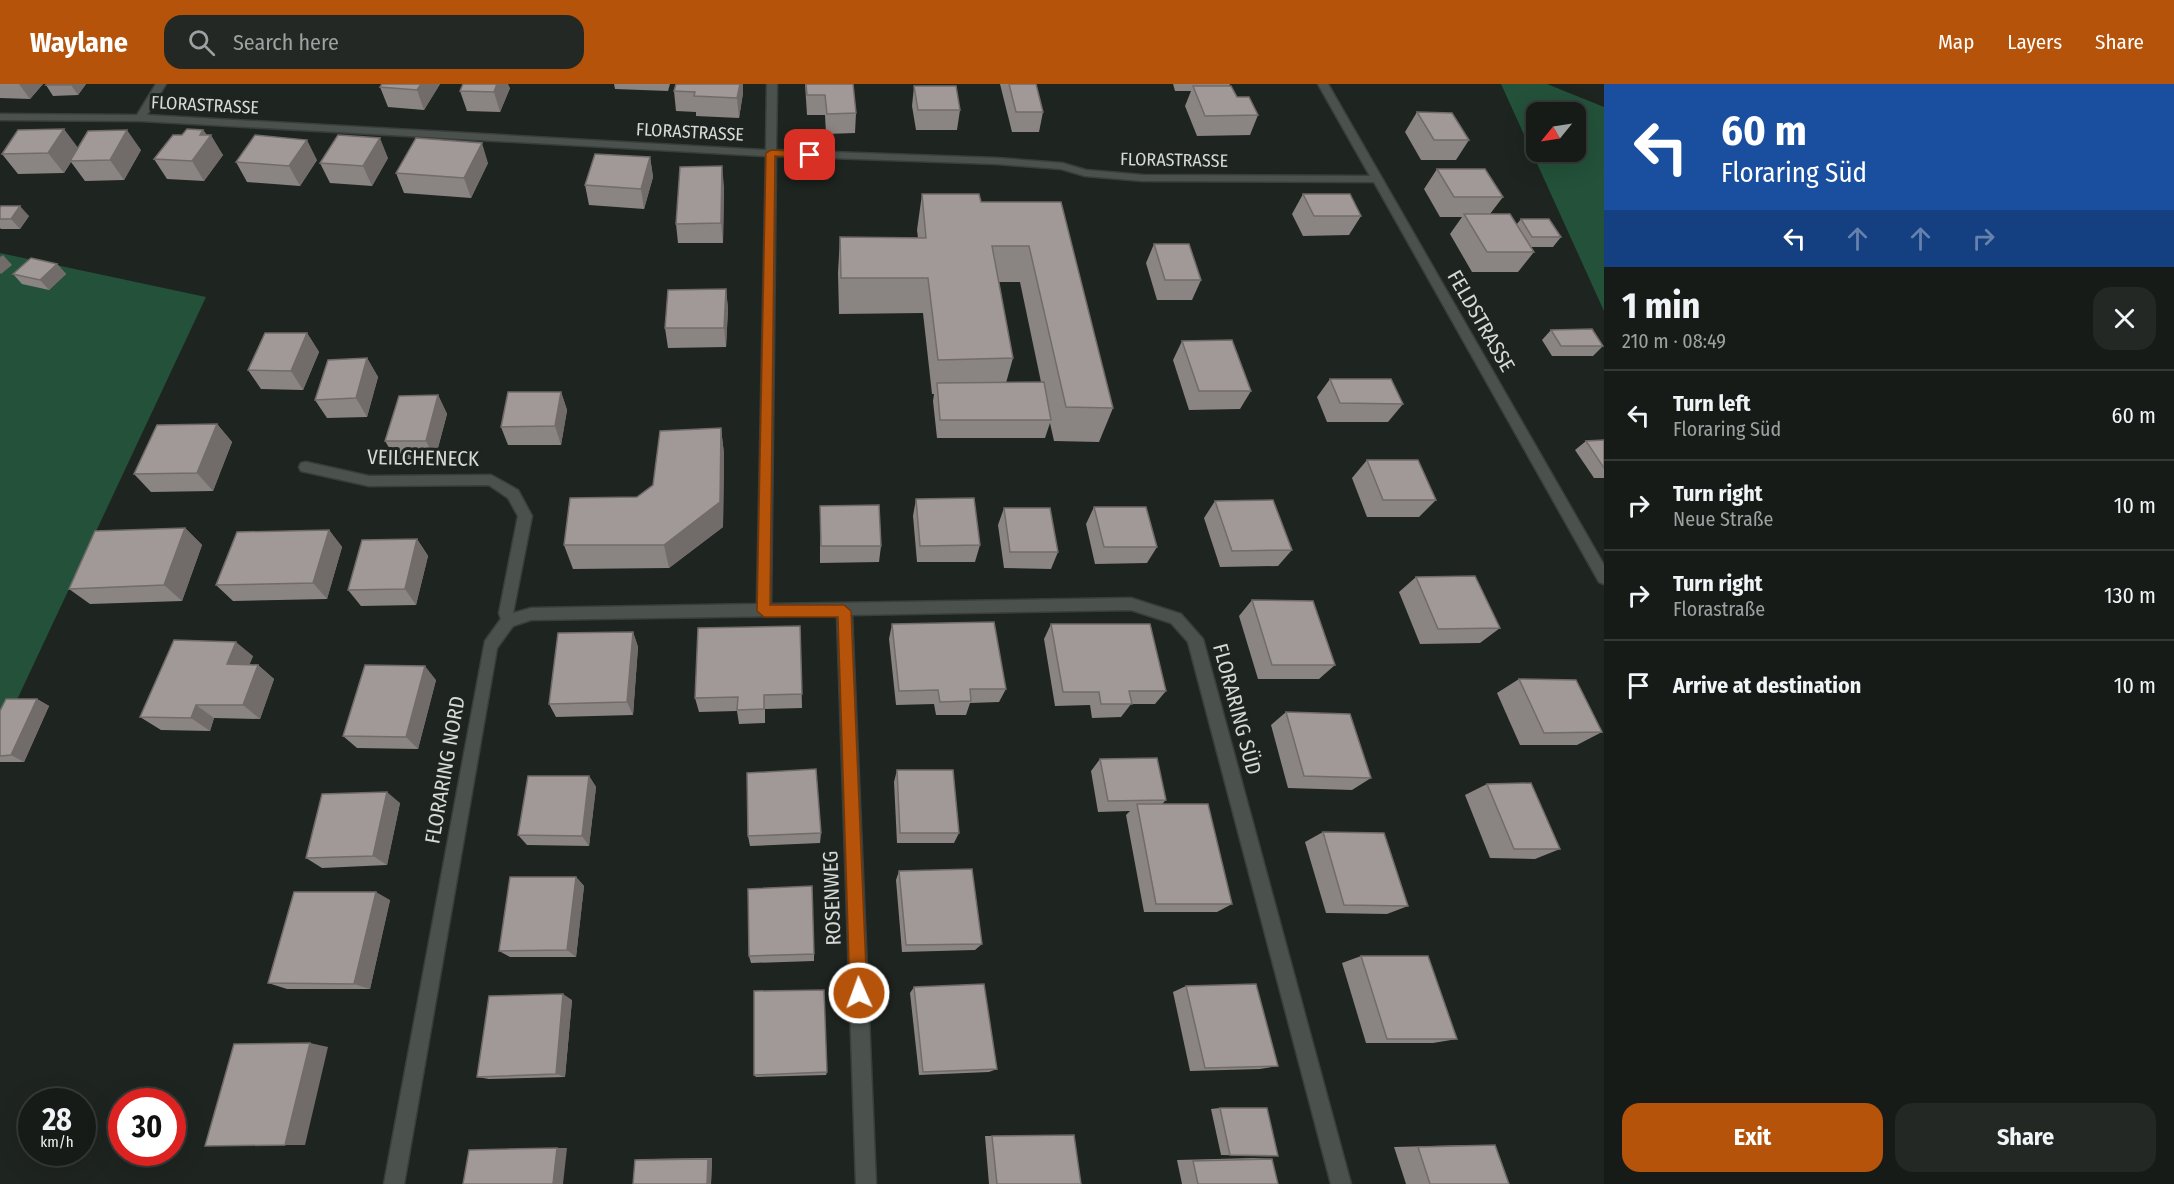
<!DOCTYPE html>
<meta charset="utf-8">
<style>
:root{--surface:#161b18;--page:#232825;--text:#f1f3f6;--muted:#9ea1a2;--line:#353937;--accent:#b45309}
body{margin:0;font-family:"Fira Sans Condensed",sans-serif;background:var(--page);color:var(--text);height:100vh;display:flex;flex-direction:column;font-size:22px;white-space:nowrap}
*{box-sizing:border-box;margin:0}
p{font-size:20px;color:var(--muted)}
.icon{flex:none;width:33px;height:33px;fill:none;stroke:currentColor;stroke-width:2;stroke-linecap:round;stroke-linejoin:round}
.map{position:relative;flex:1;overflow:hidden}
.drawer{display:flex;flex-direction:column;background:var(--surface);width:570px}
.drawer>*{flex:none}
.banner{background:#1a4fa0;color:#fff;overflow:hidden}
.needle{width:39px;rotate:240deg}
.fabs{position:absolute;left:1526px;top:18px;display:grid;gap:12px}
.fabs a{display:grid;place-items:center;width:60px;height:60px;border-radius:12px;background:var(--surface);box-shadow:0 6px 24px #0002,0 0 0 2px var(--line);font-size:30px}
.speed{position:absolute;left:18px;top:1004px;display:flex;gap:12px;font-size:30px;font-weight:700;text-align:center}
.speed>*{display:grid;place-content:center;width:78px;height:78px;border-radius:50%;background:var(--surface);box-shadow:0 6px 24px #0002,0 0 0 2px var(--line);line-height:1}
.speed small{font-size:15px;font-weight:400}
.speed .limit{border:9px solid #d22;background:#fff;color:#111}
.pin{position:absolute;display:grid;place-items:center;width:51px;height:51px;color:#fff;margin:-26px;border-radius:12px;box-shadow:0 3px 9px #0006}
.me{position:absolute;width:66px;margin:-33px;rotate:358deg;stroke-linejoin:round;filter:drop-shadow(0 0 4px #0008)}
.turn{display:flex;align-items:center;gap:21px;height:126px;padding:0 18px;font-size:27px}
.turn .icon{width:78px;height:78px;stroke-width:2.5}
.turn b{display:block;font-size:42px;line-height:51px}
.lanes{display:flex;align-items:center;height:57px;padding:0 18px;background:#0003;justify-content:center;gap:30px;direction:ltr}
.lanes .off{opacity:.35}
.round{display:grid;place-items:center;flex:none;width:63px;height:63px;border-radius:18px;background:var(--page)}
.overview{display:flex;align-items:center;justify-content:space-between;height:102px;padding:0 18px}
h1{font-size:36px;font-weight:700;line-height:45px}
.action{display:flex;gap:12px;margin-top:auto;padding:12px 18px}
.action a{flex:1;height:69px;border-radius:18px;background:var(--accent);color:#fff;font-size:24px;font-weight:700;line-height:69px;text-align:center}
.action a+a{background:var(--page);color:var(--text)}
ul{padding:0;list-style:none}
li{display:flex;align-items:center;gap:18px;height:90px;padding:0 18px;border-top:2px solid var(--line)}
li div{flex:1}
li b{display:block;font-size:22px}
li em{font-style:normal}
header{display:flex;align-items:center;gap:36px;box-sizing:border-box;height:84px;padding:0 30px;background:var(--accent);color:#fff}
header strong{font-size:28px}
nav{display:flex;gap:33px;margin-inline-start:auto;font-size:21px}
.search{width:420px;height:54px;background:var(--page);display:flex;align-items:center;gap:15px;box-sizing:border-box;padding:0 21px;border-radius:18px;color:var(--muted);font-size:22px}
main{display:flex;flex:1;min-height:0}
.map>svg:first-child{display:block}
.green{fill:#23513a;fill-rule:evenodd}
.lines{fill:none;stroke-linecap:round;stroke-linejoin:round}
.lane-casing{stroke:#393e3b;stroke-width:3}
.street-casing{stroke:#393e3b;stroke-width:3}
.lane{fill:#4b524e;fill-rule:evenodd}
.street{fill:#4b524e;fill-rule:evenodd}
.wall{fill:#8a8482;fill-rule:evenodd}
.shaded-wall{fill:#716b6a}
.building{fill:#a19997;stroke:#716b6a;stroke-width:1.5}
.route{fill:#b45309;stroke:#753606;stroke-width:1.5}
.labels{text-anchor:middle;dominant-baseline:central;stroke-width:6;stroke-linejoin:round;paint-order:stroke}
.far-street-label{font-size:18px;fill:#d5d9d7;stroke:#1e2420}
.street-label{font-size:21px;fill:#d5d9d7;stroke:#1e2420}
</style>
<header>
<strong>Waylane</strong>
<div class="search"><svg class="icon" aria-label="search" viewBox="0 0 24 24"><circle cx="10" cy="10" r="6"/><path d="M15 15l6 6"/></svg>Search here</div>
<nav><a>Map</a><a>Layers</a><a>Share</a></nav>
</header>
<main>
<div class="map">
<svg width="1604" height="1100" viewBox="0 0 1604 1100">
<rect width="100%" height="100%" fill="#1e2420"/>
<!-- green -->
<g class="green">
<path d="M1501 0H1547L1604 23V227ZM1536 28H1575V68H1536Z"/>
<polygon points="0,169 206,213 0,652"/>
</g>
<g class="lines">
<!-- lane casing -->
<g class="lane-casing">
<polygon id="lane" points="306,378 369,392 491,391 518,406 532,432 513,529 515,537 513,542 503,542 499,529 518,432 508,414 489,401 369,402 301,387 299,383 301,379"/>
</g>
<!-- street casing -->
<g class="street-casing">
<polygon id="street" points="156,0 166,0 147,31 766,66 767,0 777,0 776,66 997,74 1062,79 1086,86 1143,91 1370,92 1318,0 1328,0 1604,481 1604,500 1599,498 1374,98 1143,97 1085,92 1061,85 997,80 776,72 771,520 1131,514 1181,530 1203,555 1351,1100 1331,1100 1188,558 1171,539 1131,526 852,531 876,1100 856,1100 837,531 531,536 513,542 497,564 404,1100 384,1100 485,557 503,532 531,524 757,520 766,72 140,37 0,36 0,30 137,31"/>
</g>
<!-- lane -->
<use href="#lane" class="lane"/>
<!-- street -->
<use href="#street" class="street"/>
</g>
<!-- wall -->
<g class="wall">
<polygon points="0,0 43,0 30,15 0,14"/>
<polygon points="47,0 86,0 78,11 53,12 46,1"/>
<polygon points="440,0 424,26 388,23 380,3"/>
<polygon points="614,0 670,0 668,7 615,5"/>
<polygon points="676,0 743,0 743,9 739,34 696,32 696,28 676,27 674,7"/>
<polygon points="805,0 853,0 856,29 855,49 826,50 825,31 807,31"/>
<polygon points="1000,0 1036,0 1043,28 1039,48 1012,48"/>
<polygon points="1173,0 1230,0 1229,2 1237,13 1258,31 1250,51 1197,52 1185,22 1191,7 1175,7"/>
<polygon points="914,2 960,26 957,46 916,46 912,22"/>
<polygon points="510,4 500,28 467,27 460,7"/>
<polygon points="1417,28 1469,56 1456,76 1421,76 1405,48"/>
<polygon points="203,46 223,71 204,97 167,95 154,75 182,51"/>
<polygon points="78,64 141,66 124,96 85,97 71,78 64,89 18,90 2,70"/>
<polygon points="650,73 653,93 644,125 589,121 585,101"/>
<polygon points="388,74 372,102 330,99 320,79"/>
<polygon points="317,76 300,102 247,98 236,78"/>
<polygon points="488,79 471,114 404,109 396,89"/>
<polygon points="1437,85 1503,113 1490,130 1516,141 1521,135 1561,153 1553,163 1530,163 1534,168 1518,188 1472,188 1450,150 1462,133 1440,133 1424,105"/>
<polygon points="724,102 723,159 678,159 676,140"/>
<path d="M922 110 981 118H1061L1113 324 1099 358 1054 357 1050 339 1045 354H937L933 317 934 310H932L923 229 839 230 838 189 840 153 918 154 917 146ZM999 198H1020L1041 298 1006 299 1013 274Z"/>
<polygon points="1303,110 1361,132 1349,151 1303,152 1292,130"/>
<polygon points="0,124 29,132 20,145 1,145 0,144"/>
<polygon points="1154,160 1201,196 1192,216 1157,216 1146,179"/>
<polygon points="57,180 66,190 49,206 22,200 13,190"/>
<polygon points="726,205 728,225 726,263 668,264 665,244"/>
<polygon points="1551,246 1603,262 1593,272 1552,272 1542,256"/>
<polygon points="307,249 319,268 303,306 261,305 248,286"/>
<polygon points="1182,257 1251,307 1240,325 1189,326 1173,276"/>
<polygon points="367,274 378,293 367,333 327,334 315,316"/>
<polygon points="1330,295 1403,320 1388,338 1327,338 1317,313"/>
<polygon points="561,308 567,326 561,361 508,361 501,343"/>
<polygon points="438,311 447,330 435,375 396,375 385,357"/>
<polygon points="217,340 232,358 213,407 151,408 134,390"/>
<polygon points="721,344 724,370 723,443 669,484 573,485 564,461 637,413 653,401"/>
<polygon points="1604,356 1604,394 1594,394 1575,366 1586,357"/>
<polygon points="1367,376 1436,416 1419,433 1367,433 1352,394"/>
<polygon points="916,415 980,461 975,478 917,478 913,432"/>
<polygon points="1215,417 1292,466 1278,482 1220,483 1204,434"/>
<polygon points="820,422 881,462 879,478 820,479"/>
<polygon points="1094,423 1157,463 1147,479 1095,480 1086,440"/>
<polygon points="1004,424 1058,468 1051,485 1004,484 998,441"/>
<polygon points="185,444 202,461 182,517 90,520 69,505"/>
<polygon points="329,446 342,463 327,515 233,517 216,501"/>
<polygon points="417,455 428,472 416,521 361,522 348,506"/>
<polygon points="1416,493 1500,544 1480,559 1420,560 1399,508"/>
<polygon points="1252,516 1335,581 1319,595 1258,595 1239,532"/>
<polygon points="892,540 1006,605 999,618 970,619 966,631 936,631 934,620 896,621 889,555"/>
<polygon points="1051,540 1166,607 1155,620 1131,620 1121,633 1092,634 1090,621 1055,622 1044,555"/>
<polygon points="800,542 802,624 765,625 765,639 739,640 737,627 699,628 695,614"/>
<polygon points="633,548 638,563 633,631 556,633 549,620"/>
<polygon points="253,572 249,581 258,581 274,595 260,635 214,634 210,647 161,646 140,633"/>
<polygon points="1519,595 1602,648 1577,661 1520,661 1497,609"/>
<polygon points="436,596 418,665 357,664 343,652"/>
<polygon points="37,615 49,622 24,678 0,678 0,627"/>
<polygon points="1286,628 1371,694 1352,706 1288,704 1271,641"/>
<polygon points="1100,675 1166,716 1162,720 1232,820 1217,828 1144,828 1126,731 1130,727 1098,728 1091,687"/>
<polygon points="897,686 959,749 954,759 897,759 894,698"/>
<polygon points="589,692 596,703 589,762 527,761 518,751"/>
<polygon points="1487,700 1560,765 1535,775 1490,774 1465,711"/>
<polygon points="400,719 387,781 322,784 306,774"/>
<polygon points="1323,748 1408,822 1387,830 1326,829 1305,758"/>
<polygon points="821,749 820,759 750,762 748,752"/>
<polygon points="899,787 982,860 975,866 902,868 896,796"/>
<polygon points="576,793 584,802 576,873 510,873 499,867"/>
<polygon points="390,816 370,905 287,905 268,899"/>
<polygon points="814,870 814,877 751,879 749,872"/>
<polygon points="1361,872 1457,955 1433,959 1366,959 1342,879"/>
<polygon points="1186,902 1278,982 1260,985 1190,987 1173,908"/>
<polygon points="914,903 997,985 989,988 919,991 910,909"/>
<polygon points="572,916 565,993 489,995 477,993"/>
<polygon points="827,988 826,991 756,993 754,991"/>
<polygon points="1220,1024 1278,1072 1221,1071 1211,1025"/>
<polygon points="1074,1051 1081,1100 989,1100 985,1052"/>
<polygon points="1468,1061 1495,1061 1509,1100 1406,1100 1394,1063"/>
<polygon points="712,1074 711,1100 635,1076 642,1075"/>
<polygon points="1254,1074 1272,1075 1278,1100 1182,1100 1177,1076"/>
</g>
<!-- shaded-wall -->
<g class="shaded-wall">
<polygon points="19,0 43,0 30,15"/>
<polygon points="72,0 86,0 78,11 71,1"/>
<polygon points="421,0 440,0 424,26 417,6"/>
<polygon points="497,0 508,0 510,4 500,28 494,8"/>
<polygon points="740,0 743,0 743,9 739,34 737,14"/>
<polygon points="64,45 79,65 70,77 71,78 64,89 48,69"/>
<polygon points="127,46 141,66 124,96 110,76"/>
<polygon points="203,46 209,55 211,51 223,71 204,97 192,77 200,51"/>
<polygon points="380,54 388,74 372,102 363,82"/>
<polygon points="307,56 317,76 300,102 289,82"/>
<polygon points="482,59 488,79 471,114 464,94"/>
<polygon points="650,73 653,93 644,125 641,105"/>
<polygon points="722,82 724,102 723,159 721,139"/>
<polygon points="20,122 29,132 20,145 11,135"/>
<polygon points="3,171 12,181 1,190 0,189 0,173"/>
<polygon points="57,180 66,190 49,206 40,196"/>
<polygon points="726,205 728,225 726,263 724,244"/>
<polygon points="307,249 319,268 303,306 291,287"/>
<polygon points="367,274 378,293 367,333 356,314"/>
<polygon points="561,308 567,326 561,361 555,342"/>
<polygon points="438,311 447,330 435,375 426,357"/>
<polygon points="217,340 232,358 213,407 197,389"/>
<polygon points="721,344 724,370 723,443 669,484 664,461"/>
<polygon points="185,444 202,461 182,517 164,501"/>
<polygon points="329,446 342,463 327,515 313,499"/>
<polygon points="417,455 428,472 416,521 405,505"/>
<polygon points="633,548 638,563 633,631 627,618"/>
<polygon points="236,558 253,572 244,595 227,580"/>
<polygon points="258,581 274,595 260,635 243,621"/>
<polygon points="425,582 436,596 418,665 406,653"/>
<polygon points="37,615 49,622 24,678 11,671"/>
<polygon points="196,621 214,634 210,647 191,634"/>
<polygon points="589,692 596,703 589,762 582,752"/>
<polygon points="387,708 400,719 387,781 373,772"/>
<polygon points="576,793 584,802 576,873 567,866"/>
<polygon points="376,808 390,816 370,905 354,900"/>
<polygon points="563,910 572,916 565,993 556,990"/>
<polygon points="310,959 328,963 305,1061 285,1061"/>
<polygon points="557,1064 567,1064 563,1100 553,1100"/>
<polygon points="712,1074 711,1100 707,1100 708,1075"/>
</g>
<!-- building -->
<g class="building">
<polygon points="47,0 72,0 71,1 46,1"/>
<polygon points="382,0 421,0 417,6 380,3"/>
<polygon points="463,0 497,0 494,8 460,7"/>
<polygon points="676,0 740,0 737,14 694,12 695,8 674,7"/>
<polygon points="806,0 853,0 856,29 827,30 825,11 807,11"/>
<polygon points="1009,0 1036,0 1043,28 1016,28"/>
<polygon points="914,2 956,2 960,26 918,26"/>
<polygon points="1193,2 1231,2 1237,13 1249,13 1258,31 1205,32"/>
<polygon points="1417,28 1452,29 1469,56 1434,56"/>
<polygon points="64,45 48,69 2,70 18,46"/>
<polygon points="187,45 203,46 200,51 211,51 192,77 154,75 173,51 182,51"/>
<polygon points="127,46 110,76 70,77 88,47"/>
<polygon points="255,51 307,56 289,82 236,78"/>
<polygon points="338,51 380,54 363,82 320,79"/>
<polygon points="416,54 482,59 464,94 396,89"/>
<polygon points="595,70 650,73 641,105 585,101"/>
<polygon points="722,82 721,139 676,140 680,83"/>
<polygon points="1437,85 1485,85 1503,113 1454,113"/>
<polygon points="922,110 979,110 981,118 1061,118 1113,324 1066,323 1029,162 992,162 1013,274 938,276 928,194 841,194 840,153 926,154"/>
<polygon points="1303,110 1350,110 1361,132 1314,132"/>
<polygon points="1,122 20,122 11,135 0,135 0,124"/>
<polygon points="1464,130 1510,130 1534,168 1487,168"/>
<polygon points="1521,135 1549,135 1561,153 1532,153"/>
<polygon points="1154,160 1189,160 1201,196 1165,196"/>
<polygon points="31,174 57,180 40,196 13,190"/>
<polygon points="726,205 724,244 665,244 668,206"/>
<polygon points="1592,245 1603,262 1561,262 1551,246"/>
<polygon points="265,249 307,249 291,287 248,286"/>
<polygon points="1232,256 1251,307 1199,307 1182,257"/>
<polygon points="367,274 356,314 315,316 328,276"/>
<polygon points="1330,295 1391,295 1403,320 1340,319"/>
<polygon points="1044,298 1051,336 940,336 937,299"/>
<polygon points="508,308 561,308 555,342 501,343"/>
<polygon points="438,311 426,357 385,357 399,312"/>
<polygon points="217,340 197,389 134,390 157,341"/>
<polygon points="721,344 720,418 664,461 564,461 570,414 637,413 653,401 660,347"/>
<polygon points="1604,356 1604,384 1586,357"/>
<polygon points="1367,376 1418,376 1436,416 1383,416"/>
<polygon points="974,414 980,461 920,462 916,415"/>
<polygon points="1273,416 1292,466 1232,467 1215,417"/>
<polygon points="879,421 881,462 821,462 820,422"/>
<polygon points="1094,423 1146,423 1157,463 1104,463"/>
<polygon points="1004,424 1050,424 1058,468 1010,468"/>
<polygon points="185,444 164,501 69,505 95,447"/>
<polygon points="329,446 313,499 216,501 237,448"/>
<polygon points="417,455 405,505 348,506 362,456"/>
<polygon points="1475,492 1500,544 1438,545 1416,493"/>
<polygon points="1252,516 1313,517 1335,581 1272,581"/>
<polygon points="994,538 1006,605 970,605 971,617 940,618 938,606 899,607 892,540"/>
<polygon points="1051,540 1150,540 1166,607 1129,607 1132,620 1101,620 1099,608 1063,608"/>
<polygon points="800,542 802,610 764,611 764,625 737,626 738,613 695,614 698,544"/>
<polygon points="633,548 627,618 549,620 558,549"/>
<polygon points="174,556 236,558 227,580 258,581 243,621 196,621 191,634 140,633"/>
<polygon points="365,581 425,582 406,653 343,652"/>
<polygon points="1519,595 1576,596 1602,648 1544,649"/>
<polygon points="6,615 37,615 11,671 0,672 0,627"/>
<polygon points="1286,628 1350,630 1371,694 1304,692"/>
<polygon points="1157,674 1166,716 1108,717 1100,675"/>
<polygon points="816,685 821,749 748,752 747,689"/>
<polygon points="897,686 953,686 959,749 900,749"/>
<polygon points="528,692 589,692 582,752 518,751"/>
<polygon points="1531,699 1560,765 1514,765 1487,700"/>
<polygon points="387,708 373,772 306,774 322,710"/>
<polygon points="1137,720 1208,720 1232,820 1156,820"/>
<polygon points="1323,748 1384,749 1408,822 1344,821"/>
<polygon points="972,785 982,860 906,861 899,787"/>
<polygon points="510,793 576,793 567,866 499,867"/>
<polygon points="812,802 814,870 749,872 748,805"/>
<polygon points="294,808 376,808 354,900 268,899"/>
<polygon points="1361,872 1428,872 1457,955 1387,955"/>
<polygon points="984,900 997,985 923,988 914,903"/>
<polygon points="1256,900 1278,982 1205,984 1186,902"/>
<polygon points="824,906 827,988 754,991 754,907"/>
<polygon points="563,910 556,990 477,993 489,912"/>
<polygon points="310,959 285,1061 205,1062 234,960"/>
<polygon points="1220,1024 1267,1024 1278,1072 1230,1071"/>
<polygon points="1074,1051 1081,1100 997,1100 992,1052"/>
<polygon points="1495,1061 1509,1100 1430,1100 1418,1063"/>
<polygon points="557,1064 553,1100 463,1100 469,1066"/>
<polygon points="708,1075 707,1100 633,1100 635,1076"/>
<polygon points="1272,1075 1278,1100 1198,1100 1193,1077"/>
</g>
<!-- route -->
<polygon class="route" points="771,66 810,68 814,71 810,74 775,72 770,521 844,521 851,527 867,909 865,915 859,917 853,915 850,909 838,533 764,533 757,527 766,69"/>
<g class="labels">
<!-- far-street labels -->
<g class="far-street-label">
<text transform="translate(205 21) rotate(3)">FLORASTRASSE</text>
<text transform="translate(690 48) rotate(3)">FLORASTRASSE</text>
<text transform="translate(1174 76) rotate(1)">FLORASTRASSE</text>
</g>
<!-- street labels -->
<g class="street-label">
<text transform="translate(1481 237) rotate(60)">FELDSTRASSE</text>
<text transform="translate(423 374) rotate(1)">VEILCHENECK</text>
<text transform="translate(1237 625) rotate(75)">FLORARING SÜD</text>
<text transform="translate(445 686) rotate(-80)">FLORARING NORD</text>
<text transform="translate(832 814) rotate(-92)">ROSENWEG</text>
</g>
</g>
</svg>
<div class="fabs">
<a><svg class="needle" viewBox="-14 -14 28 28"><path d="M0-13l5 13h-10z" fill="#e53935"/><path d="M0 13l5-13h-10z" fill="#9ea1a2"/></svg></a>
</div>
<div class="speed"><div>28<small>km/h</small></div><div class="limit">30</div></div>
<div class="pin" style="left:810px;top:71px;background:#d93025"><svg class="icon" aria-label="arrive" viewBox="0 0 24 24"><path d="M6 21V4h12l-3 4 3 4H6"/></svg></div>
<svg class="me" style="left:859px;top:909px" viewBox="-20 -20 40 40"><circle r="17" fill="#b45309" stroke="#fff" stroke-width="3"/><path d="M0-11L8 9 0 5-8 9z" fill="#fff"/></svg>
</div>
<section class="drawer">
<div class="banner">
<div class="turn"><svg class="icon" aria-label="left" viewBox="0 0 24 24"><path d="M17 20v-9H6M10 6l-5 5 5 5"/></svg><div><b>60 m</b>Floraring Süd</div></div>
<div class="lanes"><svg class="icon" aria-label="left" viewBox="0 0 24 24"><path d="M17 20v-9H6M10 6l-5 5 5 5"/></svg><svg class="icon off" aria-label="ahead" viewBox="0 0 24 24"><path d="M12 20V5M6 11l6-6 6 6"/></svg><svg class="icon off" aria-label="ahead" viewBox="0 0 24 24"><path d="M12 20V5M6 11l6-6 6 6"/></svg><svg class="icon off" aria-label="right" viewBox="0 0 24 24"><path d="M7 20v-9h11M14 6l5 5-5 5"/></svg></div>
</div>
<div class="overview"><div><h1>1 min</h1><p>210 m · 08:49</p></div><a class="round"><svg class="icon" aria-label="close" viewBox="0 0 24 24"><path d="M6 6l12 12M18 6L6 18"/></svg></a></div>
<ul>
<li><svg class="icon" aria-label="left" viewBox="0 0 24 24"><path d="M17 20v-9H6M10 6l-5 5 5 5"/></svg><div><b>Turn left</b><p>Floraring Süd</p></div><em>60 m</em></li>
<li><svg class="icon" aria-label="right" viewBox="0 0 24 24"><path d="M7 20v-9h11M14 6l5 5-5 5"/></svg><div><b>Turn right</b><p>Neue Straße</p></div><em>10 m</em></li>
<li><svg class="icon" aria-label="right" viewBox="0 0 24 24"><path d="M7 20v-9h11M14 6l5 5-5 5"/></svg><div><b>Turn right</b><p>Florastraße</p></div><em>130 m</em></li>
<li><svg class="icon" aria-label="arrive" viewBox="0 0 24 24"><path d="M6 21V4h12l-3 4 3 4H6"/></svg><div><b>Arrive at destination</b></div><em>10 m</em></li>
</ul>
<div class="action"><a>Exit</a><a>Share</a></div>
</section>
</main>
